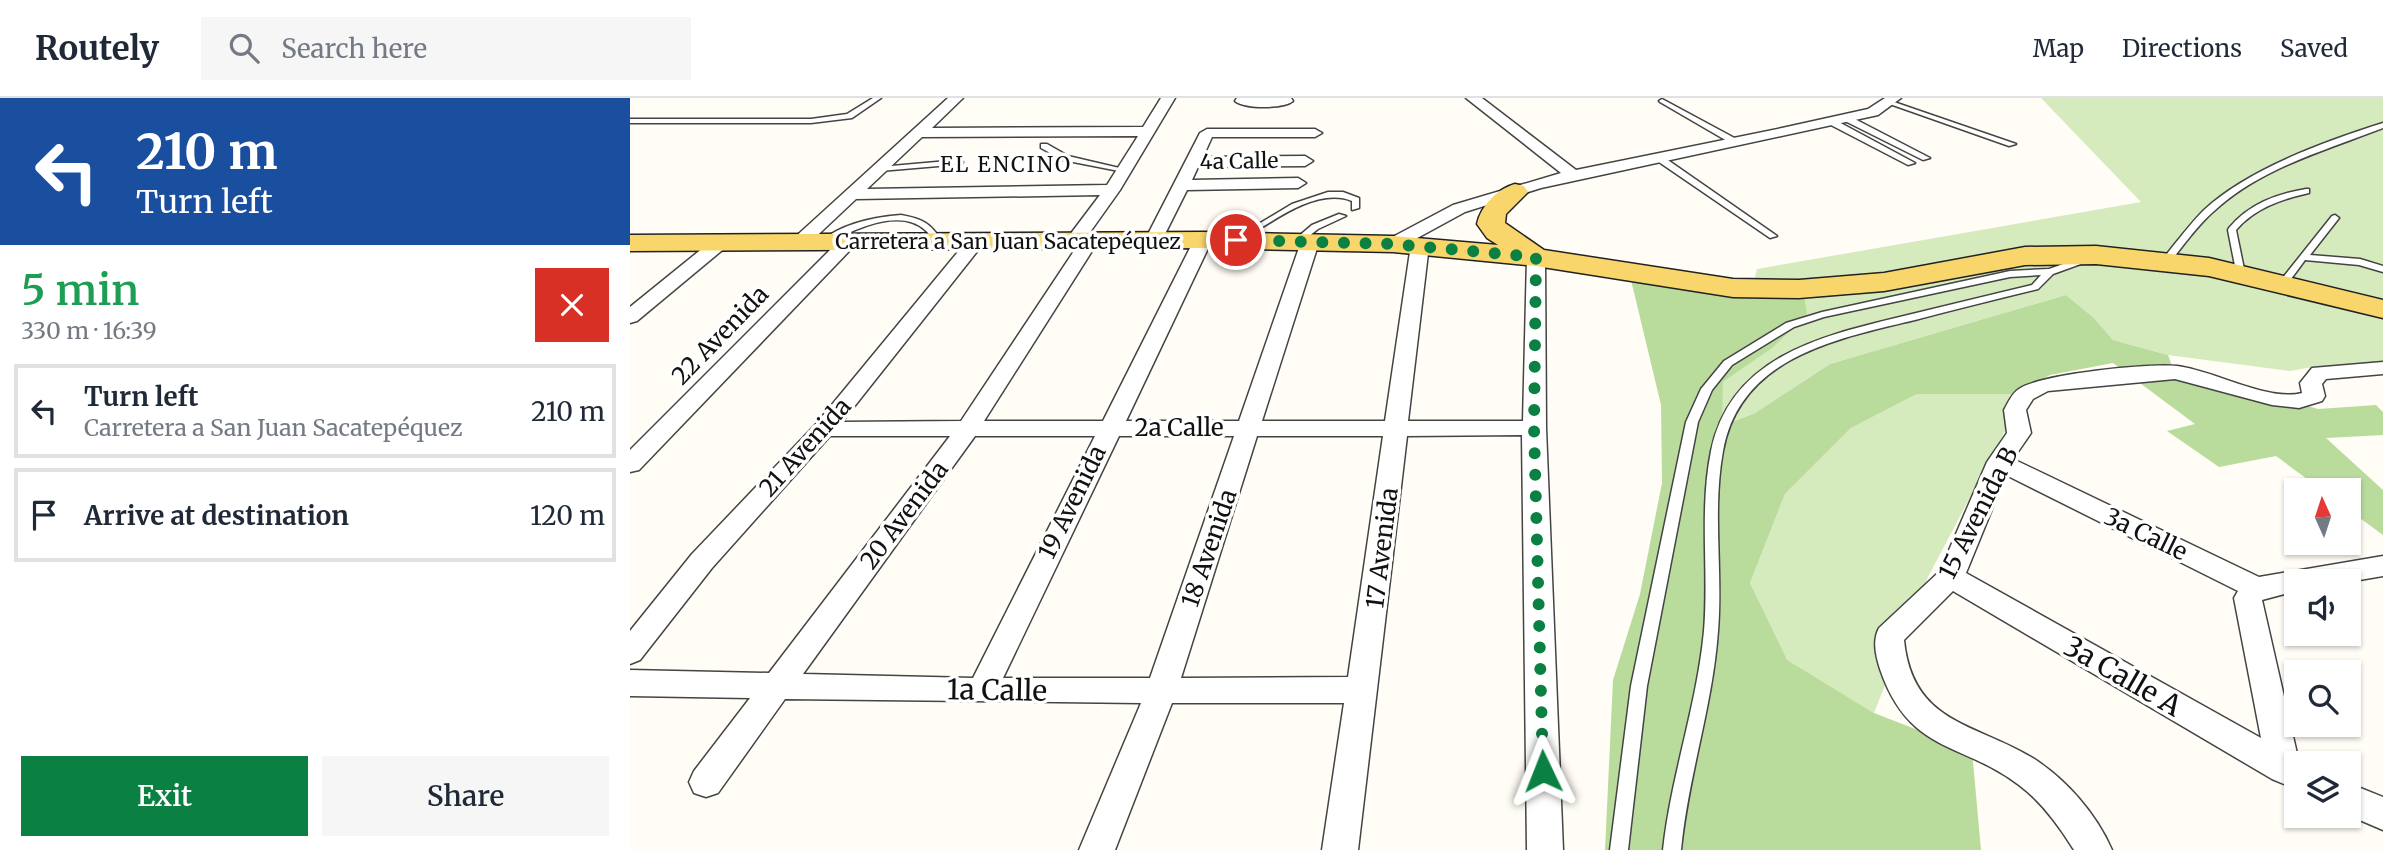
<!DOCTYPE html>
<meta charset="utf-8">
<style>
:root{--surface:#fff;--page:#f6f6f7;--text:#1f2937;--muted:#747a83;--line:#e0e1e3;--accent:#0b8043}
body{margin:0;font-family:Merriweather,serif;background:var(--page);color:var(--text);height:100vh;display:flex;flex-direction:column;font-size:26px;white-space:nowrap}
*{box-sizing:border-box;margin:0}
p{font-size:23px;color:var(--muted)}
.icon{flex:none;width:38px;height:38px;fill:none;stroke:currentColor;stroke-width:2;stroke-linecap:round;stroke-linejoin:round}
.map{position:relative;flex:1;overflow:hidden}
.drawer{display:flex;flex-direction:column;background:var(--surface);width:630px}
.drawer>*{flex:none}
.guide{background:#1a4fa0;color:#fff;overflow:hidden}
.needle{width:46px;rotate:357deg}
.tools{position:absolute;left:1654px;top:380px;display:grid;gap:14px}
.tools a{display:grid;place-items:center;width:77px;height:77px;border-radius:0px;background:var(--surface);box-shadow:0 2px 5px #0004;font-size:35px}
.pin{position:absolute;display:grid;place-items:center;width:60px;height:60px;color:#fff;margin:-30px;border:4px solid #fff;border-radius:50%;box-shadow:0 2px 7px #0007}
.me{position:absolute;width:77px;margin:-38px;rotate:358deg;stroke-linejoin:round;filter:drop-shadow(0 0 5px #0008)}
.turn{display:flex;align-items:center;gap:24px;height:147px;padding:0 21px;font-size:32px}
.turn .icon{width:91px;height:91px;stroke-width:2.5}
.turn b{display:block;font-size:49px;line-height:60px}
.round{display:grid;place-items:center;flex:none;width:74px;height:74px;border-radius:0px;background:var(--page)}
.head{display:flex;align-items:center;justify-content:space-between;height:119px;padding:0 21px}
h1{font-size:42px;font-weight:600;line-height:52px;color:#1e9e55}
.button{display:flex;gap:14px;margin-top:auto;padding:14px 21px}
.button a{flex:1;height:80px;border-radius:0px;background:var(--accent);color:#fff;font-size:28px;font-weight:600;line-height:80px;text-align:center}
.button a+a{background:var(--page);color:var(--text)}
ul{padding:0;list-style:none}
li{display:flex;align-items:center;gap:21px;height:94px;margin:0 14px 10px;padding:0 7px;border:4px solid var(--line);border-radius:0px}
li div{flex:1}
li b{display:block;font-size:26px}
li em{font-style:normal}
header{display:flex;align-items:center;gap:42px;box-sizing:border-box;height:98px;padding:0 35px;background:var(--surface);border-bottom:2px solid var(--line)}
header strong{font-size:33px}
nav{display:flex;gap:38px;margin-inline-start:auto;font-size:24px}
.search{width:490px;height:63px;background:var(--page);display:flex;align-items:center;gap:18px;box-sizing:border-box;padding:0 24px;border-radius:0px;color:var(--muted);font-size:26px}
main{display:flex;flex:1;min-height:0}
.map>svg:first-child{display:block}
.green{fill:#d5ebbd}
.forest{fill:#b9dc9c}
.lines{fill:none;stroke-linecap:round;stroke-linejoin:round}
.service-casing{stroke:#444;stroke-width:3}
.minor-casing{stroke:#444;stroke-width:3}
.primary-casing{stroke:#222;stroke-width:3}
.service{fill:#fff;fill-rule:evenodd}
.minor{fill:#fff;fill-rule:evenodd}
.primary{fill:#f9d66b;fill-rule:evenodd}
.route{stroke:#0b8043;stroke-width:12;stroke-dasharray:0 21.6}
.labels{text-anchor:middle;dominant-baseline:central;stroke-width:7;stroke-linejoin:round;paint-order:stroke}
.far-street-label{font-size:21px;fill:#111;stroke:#fff}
.far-neighbourhood-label{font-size:21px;letter-spacing:2px;fill:#111;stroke:#fff}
.street-label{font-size:24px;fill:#111;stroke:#fff}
.near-street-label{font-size:28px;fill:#111;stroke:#fff}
</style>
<header>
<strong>Routely</strong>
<div class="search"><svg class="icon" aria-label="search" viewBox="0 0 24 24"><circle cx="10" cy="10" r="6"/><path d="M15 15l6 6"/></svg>Search here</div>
<nav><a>Map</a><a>Directions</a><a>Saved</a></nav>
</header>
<main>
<section class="drawer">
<div class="guide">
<div class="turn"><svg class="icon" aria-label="left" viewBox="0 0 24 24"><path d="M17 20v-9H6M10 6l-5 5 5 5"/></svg><div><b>210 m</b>Turn left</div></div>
</div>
<div class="head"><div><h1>5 min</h1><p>330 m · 16:39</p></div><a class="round" style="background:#d93025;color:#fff"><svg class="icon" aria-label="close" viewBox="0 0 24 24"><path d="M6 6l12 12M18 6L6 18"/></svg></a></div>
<ul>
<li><svg class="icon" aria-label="left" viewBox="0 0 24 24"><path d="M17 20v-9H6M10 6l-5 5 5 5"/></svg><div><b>Turn left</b><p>Carretera a San Juan Sacatepéquez</p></div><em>210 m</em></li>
<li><svg class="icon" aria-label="arrive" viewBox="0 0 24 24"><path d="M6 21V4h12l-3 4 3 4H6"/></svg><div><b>Arrive at destination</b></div><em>120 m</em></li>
</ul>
<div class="button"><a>Exit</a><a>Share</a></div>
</section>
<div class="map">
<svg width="1753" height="752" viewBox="0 0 1753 752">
<rect width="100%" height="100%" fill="#fffdf5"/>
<!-- green -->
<g class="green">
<polygon points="1411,0 1753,0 1753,271 1688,268 1660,273 1538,257 1483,242 1464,220 1436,197 1200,266 1125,315 1091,328 1093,284 1141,251 1121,196 1127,171 1511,104"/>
<polygon points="1287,296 1386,296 1377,329 1298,479 1244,615 1156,562 1120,485 1155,396 1221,330"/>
</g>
<!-- forest -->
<polygon class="forest" points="1001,182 1174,196 1177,217 1141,251 1093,284 1092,328 1125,315 1200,266 1436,197 1464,220 1483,242 1538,257 1542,268 1688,311 1746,307 1753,314 1753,337 1696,340 1753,392 1753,437 1719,412 1718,392 1692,392 1646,358 1589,369 1537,333 1565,326 1483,265 1420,277 1386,296 1287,296 1221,330 1155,396 1120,485 1157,562 1244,615 1342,653 1351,752 975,752 983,582 1010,496 1032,385 1031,307"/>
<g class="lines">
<!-- service casing -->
<g class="service-casing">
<g id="service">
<polygon points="243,0 251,0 222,20 181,25 0,25 0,21 181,21 217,16"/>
<polygon points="1032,1 1110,43 1111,45 1104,47 1030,4 1029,3"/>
<polygon points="1257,3 1261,3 1386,46 1379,48 1257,5"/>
<polygon points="1213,18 1219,18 1300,60 1293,62 1213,22"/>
<polygon points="1199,22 1205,22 1285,65 1278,67 1199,26"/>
<path d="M1753 25V30C1694 53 1630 70 1583 114 1566 129 1554 147 1540 164H1534L1532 162C1546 145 1559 127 1574 112 1618 71 1696 43 1753 25Z"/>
<polygon points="411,46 417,46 438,58 498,72 494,74 433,62 411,50"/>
<polygon points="1026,58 1032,58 1147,138 1140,140 1026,62"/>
<polygon points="329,62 333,64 332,66 250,73 246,71 250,69"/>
<path d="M1676 91H1679V95C1652 101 1625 110 1606 132L1615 176 1610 179 1607 178 1598 132 1599 130C1619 106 1646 96 1676 91Z"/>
<path d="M698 94H713L729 100V110L722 112V103C686 88 639 126 609 144L602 142 662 106Z"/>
<polygon points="709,116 716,118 688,131 669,146 666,147 662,144 682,127"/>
<path d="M271 117C293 121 300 125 312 143L305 145C302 141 299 135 295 132 270 109 222 132 197 146L194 147 190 144C211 126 244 119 271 117Z"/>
<polygon points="1705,117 1709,120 1680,157 1730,161 1753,168 1753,174 1729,167 1675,162 1655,189 1649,189 1647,187 1702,118"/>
<path d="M1456 158 1461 161 1459 163 1423 176 1408 191C1367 201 1326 211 1285 222 1206 241 1110 259 1093 353 1082 413 1093 473 1088 533 1083 607 1058 678 1051 752H1033C1041 678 1067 607 1074 533 1079 473 1069 412 1081 353 1101 256 1196 237 1278 217 1319 207 1360 197 1402 187L1411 177 1380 179 1194 219 1164 229 1102 267 1082 292 1068 324 1017 588 998 752H980L1001 588 1056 324 1071 291 1094 263 1156 225 1192 214 1380 173 1419 171Z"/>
</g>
</g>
<!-- minor casing -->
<g class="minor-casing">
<g id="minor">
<path d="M318 0H333L302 30 513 29 531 0H545L490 92 458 137 466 138 469 142 354 323H473L564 142 573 137 582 142 496 323H609L671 144 680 139 689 144 632 323H755L781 147 790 142 799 147 778 323H893L897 159 906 153 913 155 915 159 916 330 933 752H897L892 337 777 338 728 752H692L714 605H542L485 752H449L511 605 155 601 88 695 76 699 64 695 59 684 64 673 120 600 0 598V572L139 575 320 338H200L82 470 10 562 0 566V533L62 456 186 326 341 138H353L356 142 353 146 212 324 331 323 448 147 439 146 436 142 470 97 226 101 175 149H163L160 145 163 141ZM508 38 477 87 237 91 292 39ZM345 338H465L343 580 173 576ZM489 338H604L520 580H373ZM627 338H753L718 579 551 580Z"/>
<path d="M607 0H661L663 3C653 11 615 11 605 3Z"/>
<polygon points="836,0 852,0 946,72 1152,30 1238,11 1255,0 1271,0 1248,17 911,90 835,114 769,150 757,150 754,146 757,142 823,107 931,75"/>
<polygon points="577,31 685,31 692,35 685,39 582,39 573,59 675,58 683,63 675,68 568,69 562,82 668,80 676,85 668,90 557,92 530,146 518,146 515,142 570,35"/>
<polygon points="218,139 227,144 224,148 9,372 0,374 0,352 212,140"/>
<polygon points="90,140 96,141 99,145 96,149 7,223 0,225 0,209 84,141"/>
<path d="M1753 264V276L1696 281 1692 286 1695 298 1692 303 1669 310 1642 307 1545 281 1418 293 1403 301 1396 312 1401 335 1383 361 1629 479 1753 458V478L1718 484 1666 483V493L1632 502 1668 660 1677 665H1666V691L1642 681 1323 493 1274 542C1282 625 1344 625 1401 659 1435 680 1466 715 1482 752H1444C1429 728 1412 704 1389 687 1331 643 1279 656 1250 571 1246 558 1242 543 1249 530L1310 473 1357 364 1377 335 1374 312C1378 305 1382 295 1389 291 1411 276 1519 265 1547 268 1583 272 1638 304 1672 295L1670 285 1682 270ZM1376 377 1608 493 1604 500 1631 640 1336 475Z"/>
<polygon points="1718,685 1753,699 1753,732 1718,717"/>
</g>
</g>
<!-- primary casing -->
<g class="primary-casing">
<path id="primary" d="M885 86 894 88 898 94 876 116 875 125 914 152 1103 181 1169 182 1254 175 1395 149 1466 148 1579 160 1753 202V220L1579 178 1466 166 1395 167 1254 193 1169 200 1103 199 906 168 763 154 573 150 0 153V137L573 134 763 138 868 147 857 140 847 126C851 108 867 91 885 86Z"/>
</g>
<!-- service -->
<use href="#service" class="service"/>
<!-- minor -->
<use href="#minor" class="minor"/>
<!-- primary -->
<use href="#primary" class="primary"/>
</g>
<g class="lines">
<!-- route -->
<polyline class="route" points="606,142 763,146 906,159 904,330 913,673"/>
</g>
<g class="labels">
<!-- far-street labels -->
<g class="far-street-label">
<text transform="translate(609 63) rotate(-1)">4a Calle</text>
<text x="378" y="143">Carretera a San Juan Sacatepéquez</text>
</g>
<!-- far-neighbourhood labels -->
<g class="far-neighbourhood-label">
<text x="376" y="66">EL ENCINO</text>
</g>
<!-- street labels -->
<g class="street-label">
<text transform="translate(90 237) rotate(-46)">22 Avenida</text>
<text x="549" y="329">2a Calle</text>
<text transform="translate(175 349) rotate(-48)">21 Avenida</text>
<text transform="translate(442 404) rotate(-64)">19 Avenida</text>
<text transform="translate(1348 415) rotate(-63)">15 Avenida B</text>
<text transform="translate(274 417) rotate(-53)">20 Avenida</text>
<text transform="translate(1516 436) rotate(26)">3a Calle</text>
<text transform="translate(579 450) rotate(-71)">18 Avenida</text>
<text transform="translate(752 450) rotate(-83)">17 Avenida</text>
</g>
<!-- near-street labels -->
<g class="near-street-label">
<text transform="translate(1493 578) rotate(30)">3a Calle A</text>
<text transform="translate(367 592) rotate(1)">1a Calle</text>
</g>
</g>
</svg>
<div class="tools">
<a><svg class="needle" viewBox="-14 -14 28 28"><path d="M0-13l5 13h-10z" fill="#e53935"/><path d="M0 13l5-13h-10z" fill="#747a83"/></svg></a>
<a><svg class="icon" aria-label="sound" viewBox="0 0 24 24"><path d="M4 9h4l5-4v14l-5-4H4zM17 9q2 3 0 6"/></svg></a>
<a><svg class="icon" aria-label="search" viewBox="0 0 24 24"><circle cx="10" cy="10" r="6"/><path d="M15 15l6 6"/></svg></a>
<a><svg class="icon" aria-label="layers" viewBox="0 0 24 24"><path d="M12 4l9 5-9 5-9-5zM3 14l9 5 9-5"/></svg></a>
</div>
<div class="pin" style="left:606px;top:142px;background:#d93025"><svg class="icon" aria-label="arrive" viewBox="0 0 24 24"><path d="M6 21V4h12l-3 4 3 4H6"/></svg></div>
<svg class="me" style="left:913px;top:673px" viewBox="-20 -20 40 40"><path d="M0-17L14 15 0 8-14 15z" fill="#0b8043" stroke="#fff" stroke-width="4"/></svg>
</div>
</main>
